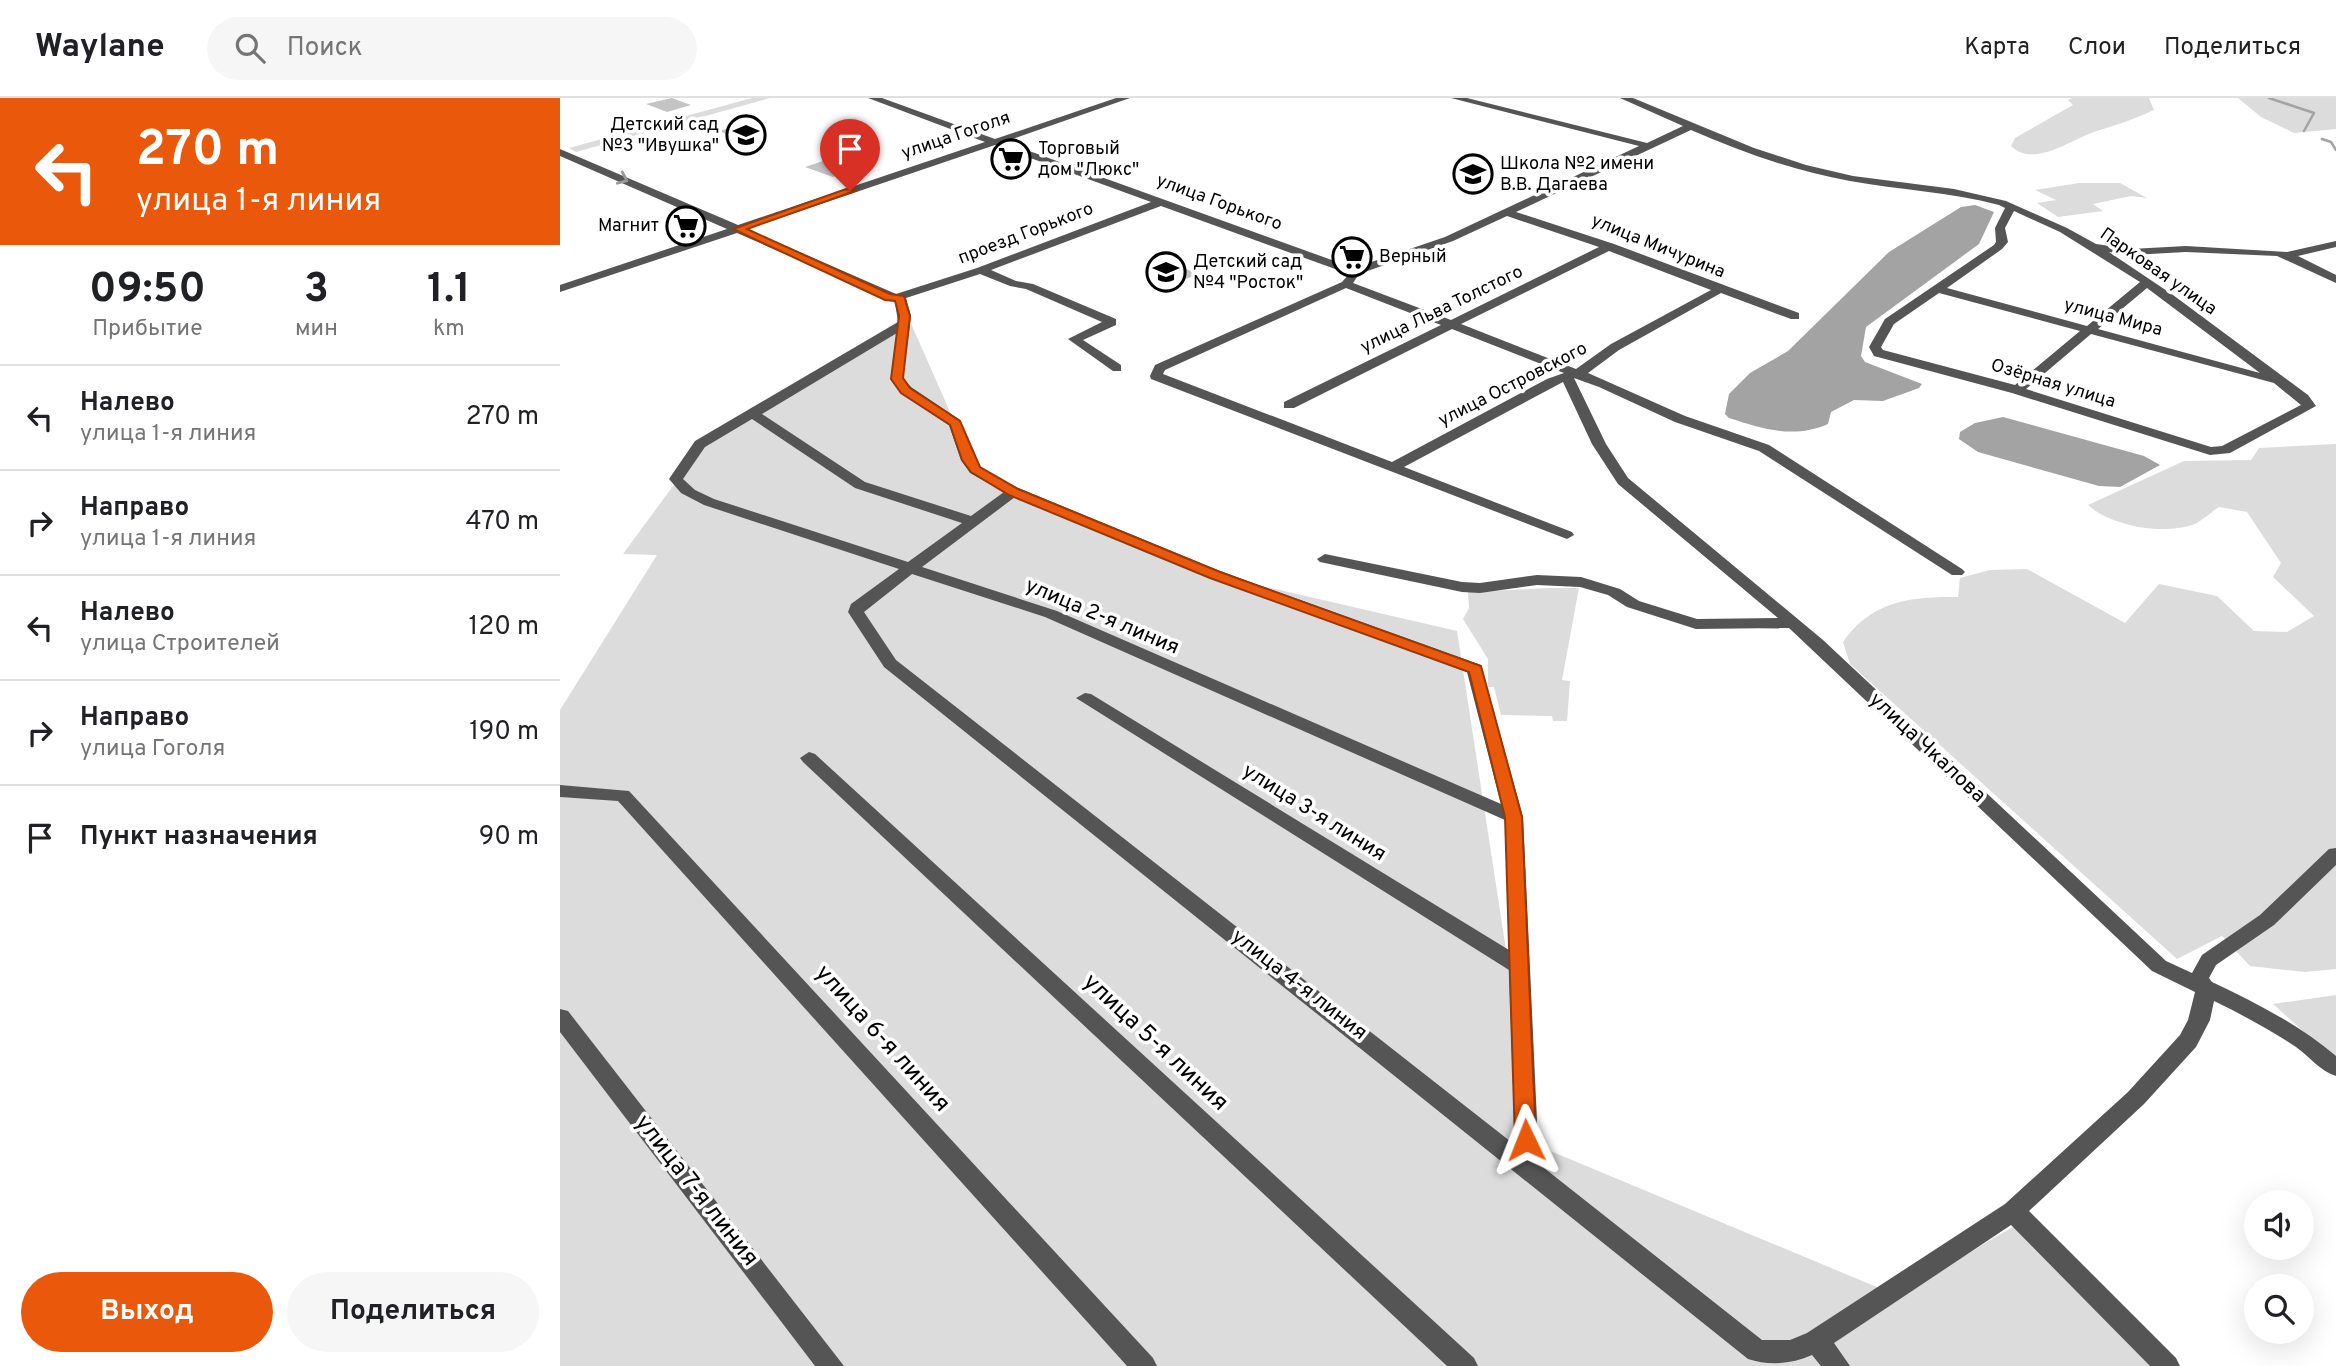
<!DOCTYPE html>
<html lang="ru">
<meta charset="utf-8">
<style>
:root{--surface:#fff;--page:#f6f6f6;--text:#202124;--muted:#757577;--line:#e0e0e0;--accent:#ea580c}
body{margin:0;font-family:Overpass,sans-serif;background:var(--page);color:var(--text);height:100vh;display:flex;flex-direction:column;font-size:26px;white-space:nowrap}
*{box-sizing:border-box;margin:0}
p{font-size:23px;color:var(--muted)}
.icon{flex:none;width:38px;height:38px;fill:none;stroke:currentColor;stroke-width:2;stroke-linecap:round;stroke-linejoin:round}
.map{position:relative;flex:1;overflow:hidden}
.panel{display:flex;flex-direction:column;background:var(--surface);width:560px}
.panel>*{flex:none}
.guide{background:#ea580c;color:#fff;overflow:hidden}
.buttons{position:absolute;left:1684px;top:1092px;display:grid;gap:14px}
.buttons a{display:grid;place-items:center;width:70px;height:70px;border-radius:50%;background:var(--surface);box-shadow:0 7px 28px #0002;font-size:35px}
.pin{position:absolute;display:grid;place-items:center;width:60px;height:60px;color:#fff;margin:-72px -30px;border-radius:50% 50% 50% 0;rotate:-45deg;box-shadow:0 0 7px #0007}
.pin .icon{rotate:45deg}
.me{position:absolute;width:77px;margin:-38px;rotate:358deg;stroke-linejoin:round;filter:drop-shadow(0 0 5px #0008)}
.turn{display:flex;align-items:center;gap:24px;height:147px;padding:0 21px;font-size:32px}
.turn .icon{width:91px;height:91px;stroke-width:2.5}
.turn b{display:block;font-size:49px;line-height:60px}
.eta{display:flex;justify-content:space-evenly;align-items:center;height:119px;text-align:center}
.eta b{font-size:42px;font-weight:700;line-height:49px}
.cta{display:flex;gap:14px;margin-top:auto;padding:14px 21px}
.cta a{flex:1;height:80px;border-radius:42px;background:var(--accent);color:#fff;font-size:28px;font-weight:700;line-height:80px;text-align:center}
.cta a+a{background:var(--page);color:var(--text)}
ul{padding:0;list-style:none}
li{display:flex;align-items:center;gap:21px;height:105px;padding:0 21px;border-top:2px solid var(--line)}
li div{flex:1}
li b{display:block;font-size:26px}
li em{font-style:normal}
header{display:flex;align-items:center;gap:42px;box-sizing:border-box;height:98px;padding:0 35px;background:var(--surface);border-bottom:2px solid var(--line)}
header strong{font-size:33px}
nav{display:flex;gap:38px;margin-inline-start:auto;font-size:24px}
.search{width:490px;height:63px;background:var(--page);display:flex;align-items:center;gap:18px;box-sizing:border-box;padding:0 24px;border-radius:38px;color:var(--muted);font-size:26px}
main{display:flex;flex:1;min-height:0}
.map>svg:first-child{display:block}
.green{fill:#dcdcdc}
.water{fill:#a3a3a3}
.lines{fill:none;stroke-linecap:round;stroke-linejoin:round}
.stream{stroke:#a3a3a3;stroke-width:2.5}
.building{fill:#c4c4c4}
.minor{fill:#555;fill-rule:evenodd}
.oneway{stroke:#999}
.route{fill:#ea580c;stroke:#983908;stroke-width:2}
.labels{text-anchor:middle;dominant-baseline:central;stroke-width:7;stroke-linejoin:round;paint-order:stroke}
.far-poi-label{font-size:18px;fill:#000;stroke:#fff;text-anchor:start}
.far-street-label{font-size:18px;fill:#000;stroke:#fff}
.street-label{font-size:21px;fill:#000;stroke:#fff}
.near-street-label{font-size:24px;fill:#000;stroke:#fff}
</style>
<header>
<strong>Waylane</strong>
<div class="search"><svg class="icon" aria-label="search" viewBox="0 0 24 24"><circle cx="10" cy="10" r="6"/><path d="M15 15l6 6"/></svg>Поиск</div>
<nav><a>Карта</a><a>Слои</a><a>Поделиться</a></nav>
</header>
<main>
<section class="panel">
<div class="guide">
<div class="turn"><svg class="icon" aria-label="left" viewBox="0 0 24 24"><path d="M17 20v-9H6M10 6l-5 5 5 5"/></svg><div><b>270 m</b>улица 1-я линия</div></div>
</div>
<div class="eta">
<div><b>09:50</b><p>Прибытие</p></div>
<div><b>3</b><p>мин</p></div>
<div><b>1.1</b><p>km</p></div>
</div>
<ul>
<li><svg class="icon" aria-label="left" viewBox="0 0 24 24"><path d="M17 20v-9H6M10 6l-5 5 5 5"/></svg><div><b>Налево</b><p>улица 1-я линия</p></div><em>270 m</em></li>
<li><svg class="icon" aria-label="right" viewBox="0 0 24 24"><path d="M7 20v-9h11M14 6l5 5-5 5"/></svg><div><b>Направо</b><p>улица 1-я линия</p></div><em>470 m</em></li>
<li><svg class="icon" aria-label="left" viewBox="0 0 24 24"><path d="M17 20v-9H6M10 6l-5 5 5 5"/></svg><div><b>Налево</b><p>улица Строителей</p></div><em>120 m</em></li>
<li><svg class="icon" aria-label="right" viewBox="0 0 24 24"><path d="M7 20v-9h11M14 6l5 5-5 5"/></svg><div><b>Направо</b><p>улица Гоголя</p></div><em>190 m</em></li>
<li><svg class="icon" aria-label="arrive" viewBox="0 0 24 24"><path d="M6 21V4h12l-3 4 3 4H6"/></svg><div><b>Пункт назначения</b></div><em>90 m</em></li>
</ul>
<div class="cta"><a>Выход</a><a>Поделиться</a></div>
</section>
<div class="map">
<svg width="1776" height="1268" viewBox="0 0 1776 1268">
<rect width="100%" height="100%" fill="#fff"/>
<!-- green -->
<g class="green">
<polygon points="192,0 210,0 16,54 9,50"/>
<path d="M1512 0H1589L1594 12C1575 21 1556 27 1537 33 1513 40 1474 71 1451 48L1455 40 1513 7 1508 2Z"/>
<polygon points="1678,0 1776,0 1776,31 1734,35 1701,19"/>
<polygon points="1519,85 1560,85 1587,100 1571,98 1533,106 1543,113 1498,119 1477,105 1496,102 1475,92"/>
<polygon points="349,221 417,375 646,475 897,533 976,1047 1336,1197 1463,1123 1604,1268 0,1268 0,612 97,457 63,456 144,346"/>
<path d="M1776 346V871L1745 874 1690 868 1662 838 1617 861 1290 566 1283 544C1311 503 1351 498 1398 499L1400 480 1430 472 1467 471 1565 525 1599 486 1657 498 1694 533 1727 534 1754 518 1713 479 1721 465 1687 414 1659 409C1651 414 1641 424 1632 427 1602 437 1551 428 1528 407L1624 363 1691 362 1699 350Z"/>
<polygon points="989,490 1019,490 1002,582 1010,583 1007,623 993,623 992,618 941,617 934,589 928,589 928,561 903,521 909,510 908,494"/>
<polygon points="1776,897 1776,963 1713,906"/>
</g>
<!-- water -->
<g class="water">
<path d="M1415 107 1434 114 1419 146 1306 229 1301 258 1305 264 1362 286 1359 290 1323 303 1294 302 1271 314 1268 326C1234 341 1203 331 1169 320L1165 316 1169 296 1190 275 1228 253 1329 154 1401 109Z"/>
<polygon points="1443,319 1584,358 1600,367 1560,389 1539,388 1418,354 1399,341 1400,334 1415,325"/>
</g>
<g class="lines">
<!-- stream -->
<g class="stream">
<polyline points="1709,0 1754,15 1744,33"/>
<polyline points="1762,41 1771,44 1776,52"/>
</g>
</g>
<!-- building -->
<g class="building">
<polygon points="112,0 131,7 107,14 86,6"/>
<polygon points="184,26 207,34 182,42 159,33"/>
<polygon points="266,62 293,72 273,79 245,69"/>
<polygon points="608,164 639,176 623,182 592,170"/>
</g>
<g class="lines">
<!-- minor -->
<g class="minor">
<path d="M308 0H322L435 41 556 0H570L444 44 794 170 885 139 1079 48 891 0H907L1087 45 1123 28 1060 0H1073L1194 50 1246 67 1293 78 1394 91 1446 103 1507 130 1536 146 1571 151 1626 148 1727 154 1776 143V149L1738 158 1776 177V185L1717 158 1626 154 1571 157 1549 154 1613 197 1748 297 1756 308 1670 355 1650 357 1452 295 1314 258 1309 249 1325 221 1434 147 1436 144 1435 130 1445 110 1439 107C1390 94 1339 92 1290 83 1234 73 1182 54 1131 32L956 114 1054 146 1239 215V221H1231L1161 195 1059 252 1028 275 1125 318 1209 347 1402 471 1405 474 1402 477H1392L1199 353 1115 324 1039 289 1014 280 1046 346 1068 380 1263 542 1606 863 1632 875 1642 857 1700 817 1769 751 1776 750V767L1714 827 1656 867 1649 880 1652 884C1696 905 1738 926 1776 958V978C1760 973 1750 959 1736 949 1710 932 1683 917 1654 903L1650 922 1636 949 1584 1006 1469 1113 1616 1260 1620 1268H1590L1451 1127 1274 1245 1290 1268H1261L1252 1257C1232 1266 1209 1268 1188 1261L324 569 288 514 291 506 339 471 144 407 121 395 109 381 135 343 338 224 335 204 177 135 0 194V187L167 131 0 58V51L178 127 425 44ZM435 47 591 104 417 170 336 196 187 131ZM601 108 789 176 782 184 595 267 590 278 591 281 1007 441 1014 437 1012 434 844 369 1003 284 1032 346 1058 386 1218 520 1137 521 1079 503 1060 491 1021 479 977 477 920 485 902 484 765 456 757 461 760 464 902 494 920 495 977 487 1020 489 1048 497 1067 509 1136 531 1229 530 1592 873 1635 894 1628 922 1620 937 1568 994 1445 1106 1247 1235 1230 1242H1202L979 1066 963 719 921 567 660 473 439 382 420 369 415 362 400 322 351 289 343 280 351 218 346 200 420 176 450 188 466 191 542 224 508 241 553 273H561V267L523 242 556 227V221L473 186 456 183 431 172ZM1454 113 1500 134 1580 184 1527 228 1387 190 1442 151 1448 144 1445 130ZM947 118 1039 149 891 222 793 185 799 176 893 143ZM1049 153 1151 192 1051 246 1016 271 901 226ZM786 190 881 227 724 304V310H734L892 231 1004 275 987 281 832 364 603 276 605 272ZM1587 190 1700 275 1538 231ZM1379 195 1520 233 1455 287 1323 252 1321 249 1334 226ZM337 235 331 280 341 295 389 327 401 362 410 375 444 394 411 418 305 384 202 316ZM1531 236 1714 285 1741 307 1662 348 1651 349 1466 291ZM192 321 295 390 402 425 348 464 154 401 135 392 123 381 145 349ZM455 399 650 479 907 574 941 706 497 513 362 469ZM352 476 485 519 945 722 949 852 531 596 525 595 516 600 949 872 955 1047 336 562 304 514Z"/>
<polygon points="249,654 255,656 914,1260 918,1268 887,1268 243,664 240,660"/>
<polygon points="0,687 69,693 593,1260 597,1268 567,1268 58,703 0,699"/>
<polygon points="0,911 8,913 284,1268 255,1268 0,934"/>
</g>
</g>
<!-- one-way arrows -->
<defs><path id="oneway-chevron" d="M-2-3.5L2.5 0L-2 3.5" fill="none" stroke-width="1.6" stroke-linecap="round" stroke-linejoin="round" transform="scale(1.75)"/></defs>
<use class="oneway" href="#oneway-chevron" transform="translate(63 81) rotate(23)"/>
<!-- route -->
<polygon class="route" points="286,91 295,93 187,131 330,196 344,198 350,218 343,280 350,290 400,323 420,369 458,391 660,474 921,568 962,719 976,1042 973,1048 966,1051 958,1048 955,1042 945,719 909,574 650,480 449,397 411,374 402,362 390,327 341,295 331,281 339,218 335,203 325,202 173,131"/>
<!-- icons -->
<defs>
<g id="school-ring" transform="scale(2.0125)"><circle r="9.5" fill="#fff" stroke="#000" stroke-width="1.5"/><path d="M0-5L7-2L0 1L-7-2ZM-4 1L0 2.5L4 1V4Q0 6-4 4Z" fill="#000"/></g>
<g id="supermarket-ring" transform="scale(2.0125)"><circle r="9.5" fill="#fff" stroke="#000" stroke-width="1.5"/><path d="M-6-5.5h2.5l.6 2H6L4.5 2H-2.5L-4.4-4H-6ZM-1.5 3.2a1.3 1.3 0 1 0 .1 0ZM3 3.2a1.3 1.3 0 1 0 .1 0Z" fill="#000"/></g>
</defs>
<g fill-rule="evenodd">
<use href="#school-ring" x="186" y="37"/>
<use href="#supermarket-ring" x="451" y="61"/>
<use href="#school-ring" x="913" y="76"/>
<use href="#supermarket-ring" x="126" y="128"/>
<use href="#supermarket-ring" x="792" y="159"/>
<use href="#school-ring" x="606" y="174"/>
</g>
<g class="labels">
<!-- far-poi labels -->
<g class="far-poi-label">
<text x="159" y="27" text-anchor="end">Детский сад<tspan x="159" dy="21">№3 "Ивушка"</tspan></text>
<text x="478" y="51">Торговый<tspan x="478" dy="21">дом "Люкс"</tspan></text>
<text x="940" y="66">Школа №2 имени<tspan x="940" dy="21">В.В. Дагаева</tspan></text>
<text x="99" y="128" text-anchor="end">Магнит</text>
<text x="819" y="159">Верный</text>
<text x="633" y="164">Детский сад<tspan x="633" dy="21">№4 "Росток"</tspan></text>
</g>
<!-- far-street labels -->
<g class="far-street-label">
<text transform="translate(396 38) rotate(-19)">улица Гоголя</text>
<text transform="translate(659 105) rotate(20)">улица Горького</text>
<text transform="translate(466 136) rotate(-21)">проезд Горького</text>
<text transform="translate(1098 149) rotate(22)">улица Мичурина</text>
<text transform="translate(1598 174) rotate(35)">Парковая улица</text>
<text transform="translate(882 212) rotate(-26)">улица Льва Толстого</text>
<text transform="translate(1553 220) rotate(15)">улица Мира</text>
<text transform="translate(1493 286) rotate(17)">Озёрная улица</text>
<text transform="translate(953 287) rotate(-27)">улица Островского</text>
</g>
<!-- street labels -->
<g class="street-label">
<text transform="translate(542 519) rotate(23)">улица 2-я линия</text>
<text transform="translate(1367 650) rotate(43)">улица Чкалова</text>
<text transform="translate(754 715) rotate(32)">улица 3-я линия</text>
<text transform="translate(739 887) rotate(38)">улица 4-я линия</text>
</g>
<!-- near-street labels -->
<g class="near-street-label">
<text transform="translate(322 941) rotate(48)">улица 6-я линия</text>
<text transform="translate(595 945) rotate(43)">улица 5-я линия</text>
<text transform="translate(136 1093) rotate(52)">улица 7-я линия</text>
</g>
</g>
</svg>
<div class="buttons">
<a><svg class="icon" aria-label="sound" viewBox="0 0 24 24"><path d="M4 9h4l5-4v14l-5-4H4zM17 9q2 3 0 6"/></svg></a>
<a><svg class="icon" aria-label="search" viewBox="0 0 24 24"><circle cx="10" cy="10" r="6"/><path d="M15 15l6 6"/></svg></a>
</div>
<div class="pin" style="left:290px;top:93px;background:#d93025"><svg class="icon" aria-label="arrive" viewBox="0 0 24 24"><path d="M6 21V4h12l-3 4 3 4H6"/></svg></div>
<svg class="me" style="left:966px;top:1042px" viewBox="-20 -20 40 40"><path d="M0-17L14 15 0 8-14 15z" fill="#ea580c" stroke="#fff" stroke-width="4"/></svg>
</div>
</main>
